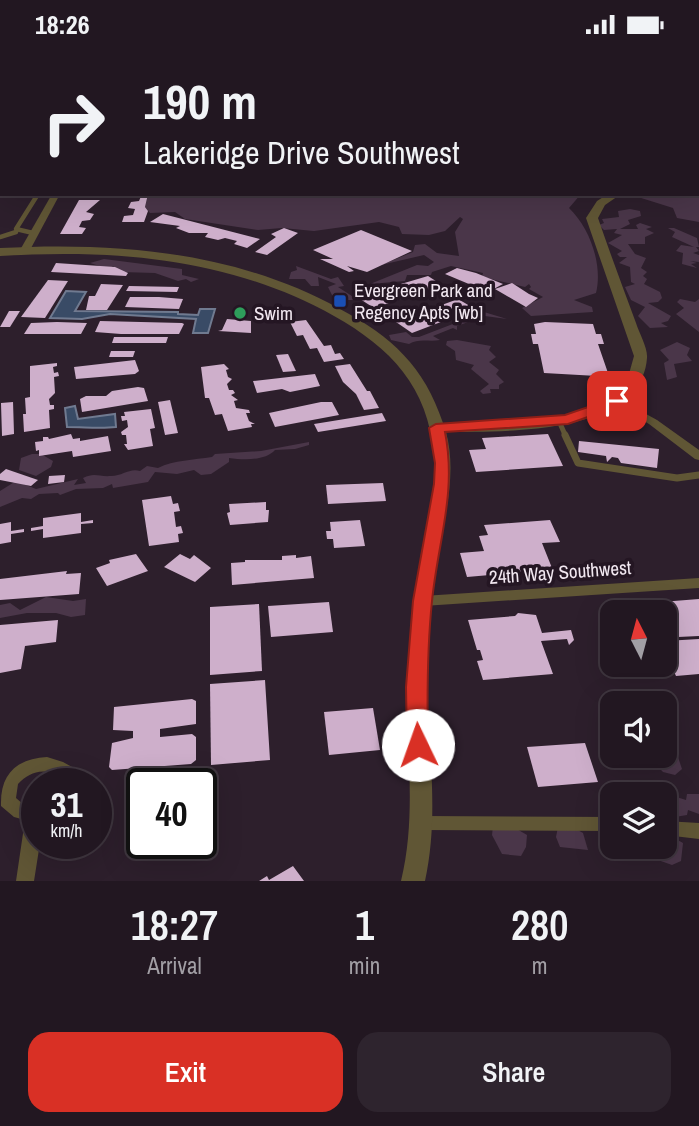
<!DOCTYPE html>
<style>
:root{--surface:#221721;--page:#2e242e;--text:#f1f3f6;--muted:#a29fa5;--line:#3f363f;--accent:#d93025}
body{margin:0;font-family:"Archivo Narrow",sans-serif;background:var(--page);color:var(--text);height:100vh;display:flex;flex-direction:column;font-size:26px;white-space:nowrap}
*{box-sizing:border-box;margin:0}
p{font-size:23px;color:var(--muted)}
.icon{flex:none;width:38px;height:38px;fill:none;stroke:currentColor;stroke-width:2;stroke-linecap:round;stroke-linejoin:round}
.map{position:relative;height:832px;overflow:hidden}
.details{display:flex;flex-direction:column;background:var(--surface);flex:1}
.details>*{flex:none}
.banner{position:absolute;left:0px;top:0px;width:700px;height:147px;box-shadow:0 7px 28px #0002,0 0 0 2px var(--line);background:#221721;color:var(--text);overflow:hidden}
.needle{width:46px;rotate:354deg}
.fabs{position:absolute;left:600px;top:551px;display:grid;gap:14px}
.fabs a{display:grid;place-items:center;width:77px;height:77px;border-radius:14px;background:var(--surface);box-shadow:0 7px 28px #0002,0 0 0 2px var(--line);font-size:35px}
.speed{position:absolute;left:21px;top:719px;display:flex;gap:14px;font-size:35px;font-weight:700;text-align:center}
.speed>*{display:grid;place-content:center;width:91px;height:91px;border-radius:50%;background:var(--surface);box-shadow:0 7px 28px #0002,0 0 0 2px var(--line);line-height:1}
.speed small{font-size:18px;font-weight:400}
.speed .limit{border:4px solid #111;border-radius:10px;background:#fff;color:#111}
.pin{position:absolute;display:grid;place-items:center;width:60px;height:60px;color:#fff;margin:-30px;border-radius:14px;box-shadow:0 4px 10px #0006}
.me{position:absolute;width:77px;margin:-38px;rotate:357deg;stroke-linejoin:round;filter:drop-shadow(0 0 5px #0008)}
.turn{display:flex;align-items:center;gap:24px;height:147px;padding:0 28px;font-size:32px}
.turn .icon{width:91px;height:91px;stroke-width:2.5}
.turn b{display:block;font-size:49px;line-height:60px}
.eta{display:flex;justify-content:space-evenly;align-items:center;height:119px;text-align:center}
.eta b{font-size:42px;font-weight:600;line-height:49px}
.action{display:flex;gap:14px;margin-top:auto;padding:14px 28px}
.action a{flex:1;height:80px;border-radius:21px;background:var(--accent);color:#fff;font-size:28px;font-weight:600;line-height:80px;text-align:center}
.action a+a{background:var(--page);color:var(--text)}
.status{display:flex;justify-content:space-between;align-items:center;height:49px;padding:0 35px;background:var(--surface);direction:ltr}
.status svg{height:19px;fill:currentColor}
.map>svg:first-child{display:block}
.green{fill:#4a3649}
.water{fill:#394b66;stroke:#707a90;stroke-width:2}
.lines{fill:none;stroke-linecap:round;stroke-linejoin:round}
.stream{stroke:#707a90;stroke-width:2.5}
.building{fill:#ceafcb}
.service-far2{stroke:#605635;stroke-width:4.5}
.service-far1{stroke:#605635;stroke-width:5}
.service{stroke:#605635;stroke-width:7}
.minor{fill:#605635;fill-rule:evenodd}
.tertiary{fill:#605635;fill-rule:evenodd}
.rail-casing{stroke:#ddd2dc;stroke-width:4.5}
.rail{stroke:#241623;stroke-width:2.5;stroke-dasharray:7;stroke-linecap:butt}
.route{fill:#d93025;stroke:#8d1f18;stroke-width:2}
.transit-dot{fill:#1a4fb4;stroke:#241623;stroke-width:2.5}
.leisure-dot{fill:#2e9e5b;stroke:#241623;stroke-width:2.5}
.labels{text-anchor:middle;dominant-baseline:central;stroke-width:7;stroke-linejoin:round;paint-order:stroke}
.poi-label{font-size:19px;fill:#f2e8f1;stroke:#241623;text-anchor:start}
.street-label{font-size:19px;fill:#f2e8f1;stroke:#241623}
</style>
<div class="status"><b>18:26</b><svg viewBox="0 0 49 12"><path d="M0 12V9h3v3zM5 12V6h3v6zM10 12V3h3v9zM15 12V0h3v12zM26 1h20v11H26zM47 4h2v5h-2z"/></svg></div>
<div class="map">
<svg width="699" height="832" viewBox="0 0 699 832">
<rect width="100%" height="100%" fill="#2d1f2c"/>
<!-- green -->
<g class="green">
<polygon points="0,0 490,0 2,2 0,110"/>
<polygon points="699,136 699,173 677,169 673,159 638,148 643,145 698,145"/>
<path d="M148 145H581L569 159C590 179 603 216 596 244L574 251 592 258 593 263 531 267 522 259 543 248 529 240 531 238 529 235 525 238 482 228 483 224 451 217 432 223 431 226H407L405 232 370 235 417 216 428 217 434 213 424 206 381 216 413 203 415 196 425 195 437 204 459 207 455 183 463 170 460 168 445 182 429 186 402 185 399 178 379 173 314 182 282 179 258 181 185 170 175 163 150 164 145 158Z"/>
<polygon points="630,160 640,162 641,167 628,171 630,175 620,180 638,180 636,176 640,174 652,178 646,180 654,184 645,188 645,195 628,195 635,205 646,209 641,219 647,223 643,227 647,230 644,235 660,243 662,249 658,253 648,254 671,267 668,272 661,274 668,278 650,279 638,267 645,258 631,251 625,238 635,235 631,233 630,218 619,214 627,208 620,208 617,205 622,202 608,194 622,186 614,184 617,180 604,181 599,176 604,174 602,170 619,168 618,162"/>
<polygon points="668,179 674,179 697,189 699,198 696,198 699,202 693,204 699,206 699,213 690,212 697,214 691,215 697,219 682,215 683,204 676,202 681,196 694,198 672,188 675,183"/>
<polygon points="104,210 182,220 182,226 199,230 191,233 186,230 178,232 155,224 121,223 113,217 109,220 90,214"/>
<polygon points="296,217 331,230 338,228 344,237 338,238 358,251 345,251 348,247 333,248 328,238 336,235 318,228 319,237 311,237 305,230 289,230 291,223 297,221"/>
<polygon points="680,250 695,253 699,250 699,283 676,265 684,259 677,253"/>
<path d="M484 263 507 270 485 267 457 277V281L453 279 433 287 440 291C429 293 418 289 409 295L391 291 389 286 406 283 412 288H419Z"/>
<polygon points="457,291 491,297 489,301 496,308 489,313 499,321 496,325 504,333 499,336 499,340 490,340 491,344 483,345 480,342 489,335 471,320 474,316 456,311 455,302 446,296 447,292"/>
<polygon points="677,293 690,299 687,306 692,312 674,315 677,328 667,331 664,314 669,311 660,301"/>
<path d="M309 393V396L295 400 275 401C265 412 244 411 229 409V413L211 425 201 426 194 421 177 425 155 423 148 433 113 439 112 435 103 439 76 440 60 446 58 444 39 445 31 450 22 449 0 458V442L16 432 36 440 78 430 74 436 86 434 83 429C95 423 98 428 111 427 123 427 129 419 140 422L147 417 158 419C174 411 194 411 212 408L215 405 261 402Z"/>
<polygon points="32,405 41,405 53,412 51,418 36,427 19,421 21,409"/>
<polygon points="46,548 73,552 86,550 85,566 71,568 56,564 27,564 0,569 0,556 10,554 20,561"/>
<polygon points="665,686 675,689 679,696 676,702 682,720 675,726 663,723 648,707 665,707"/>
<polygon points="667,745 686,751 687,745 699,745 699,765 688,761 687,766 675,768 665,761"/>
<polygon points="510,776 527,786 526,798 521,807 502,805 492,786 493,777"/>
<polygon points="569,776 583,784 588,801 560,798 556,788 558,778"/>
<polygon points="665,784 683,794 681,812 672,816 658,811 653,798 665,798"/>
</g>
<!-- water -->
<g class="water">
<polygon points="66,242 86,243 75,262 178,263 178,265 198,266 200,260 215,260 208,284 193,284 196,270 110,265 82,270 50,269"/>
<path d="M75 357 78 370 115 365 116 378C100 380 85 378 67 378L65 359Z"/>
</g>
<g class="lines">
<!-- stream -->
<g class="stream">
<polyline points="42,0 44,2"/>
<polyline points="177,2 186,0"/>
</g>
</g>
<!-- building -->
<g class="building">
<polygon points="142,145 148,145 145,158 148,162 144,173 122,173 124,167 133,166 135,160 128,159 131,153 139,152"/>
<polygon points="79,151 100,151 86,163 94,165 90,171 82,172 79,178 86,179 82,185 60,185"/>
<polygon points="163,165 260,190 247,199 234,195 237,192 225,189 218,191 205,188 208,184 189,184 176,179 180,177 150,173"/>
<polygon points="284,179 298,184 267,206 255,203 276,188 271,185"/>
<polygon points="361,181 412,202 367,223 347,217 354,222 349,223 320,210 333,210 313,201"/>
<polygon points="56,214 115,218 128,224 126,227 51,223"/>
<polygon points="457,219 476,224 503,235 488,243 445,225"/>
<polygon points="428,227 442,236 374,259 357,248"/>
<polygon points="48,231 68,232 45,269 21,268"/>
<polygon points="512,234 529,245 538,249 526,258 495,240"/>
<polygon points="101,235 123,236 107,261 86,261 89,247 95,247"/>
<polygon points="129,237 179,238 177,243 126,242"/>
<polygon points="130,248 159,248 183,250 179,260 125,258"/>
<polygon points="458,250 475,260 412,284 396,273"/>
<polygon points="9,262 20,262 10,278 0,278"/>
<polygon points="227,270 251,272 251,284 218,282 222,281"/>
<polygon points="306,271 324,297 331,296 335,305 340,304 344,310 324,313 317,299 310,300 303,286 297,287 290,273"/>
<polygon points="100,272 182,274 184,275 179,285 121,285 95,283"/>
<polygon points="545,273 593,275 596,285 601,285 604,295 598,295 608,324 597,324 597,327 544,324 538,295 533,295 531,285 536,285 534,275"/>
<polygon points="31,274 57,273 87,274 81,285 24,285"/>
<polygon points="114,288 168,288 166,294 112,294"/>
<polygon points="111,302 135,302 133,308 109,308"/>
<polygon points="288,305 296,322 283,323 276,306"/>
<polygon points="135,311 139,322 135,325 76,330 74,318"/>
<polygon points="57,314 57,317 53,318 54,324 58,323 59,327 54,328 55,344 49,350 50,356 54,356 54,360 49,361 50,379 24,383 23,365 26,365 25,349 30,348 30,317"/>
<polygon points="224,315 229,320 226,321 228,328 232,330 227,335 229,341 233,341 235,344 231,346 238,351 234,352 236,359 249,361 250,364 246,364 249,372 255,375 251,375 252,378 228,382 222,365 215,366 209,349 205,349 201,318"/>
<polygon points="350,315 367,342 370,342 379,359 364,361 356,345 343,333 335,317"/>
<polygon points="315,325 320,337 290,343 282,340 257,344 253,332"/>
<polygon points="138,338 144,339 148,352 82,363 80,350 86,347 106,347 112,342"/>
<polygon points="170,351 178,384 165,386 158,353"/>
<polygon points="13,353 14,385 2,387 1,354"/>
<polygon points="321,353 332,353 339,366 275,378 269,364"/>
<polygon points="151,360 155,379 150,380 153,397 128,401 124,395 127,395 126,386 122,386 121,383 128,378 127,371 122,372 121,367 125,367 124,363"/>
<polygon points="382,364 386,372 318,383 314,375"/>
<polygon points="71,385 73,390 80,389 80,392 108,387 111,402 73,408 72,402 39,407 39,401 36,402 35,393 43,392 43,388 48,388 49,390"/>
<polygon points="548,385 563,417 476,423 469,401 486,400 482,389"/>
<polygon points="579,392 659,400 657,419 621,414 618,409 612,408 607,413 606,407 578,403"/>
<polygon points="6,420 38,431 31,437 0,431 0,425"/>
<polygon points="65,426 64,433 48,435 49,427"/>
<polygon points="383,434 386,452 328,455 326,436"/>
<polygon points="171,447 173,455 178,454 180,462 174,463 176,478 181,477 183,484 178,485 179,493 149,497 142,451"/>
<polygon points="266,453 266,461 269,461 268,473 230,476 227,464 230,463 229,455"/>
<polygon points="81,464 81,473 93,471 93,474 81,475 81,484 43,489 43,480 31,482 31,479 43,477 43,469"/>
<polygon points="360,471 365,497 334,499 333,490 327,490 326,482 331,482 330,473"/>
<polygon points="550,471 560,493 542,494 552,519 549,521 467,528 460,504 484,502 479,487 488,486 484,476"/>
<polygon points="11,473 11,482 24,480 24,483 11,485 11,493 0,495 0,475"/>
<polygon points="136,505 148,522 107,537 96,519 110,514 109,511"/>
<polygon points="180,505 190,510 194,506 211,519 195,533 164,518"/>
<polygon points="296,506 296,509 311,507 314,529 232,536 231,514 245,513 245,511 282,511 282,507"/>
<polygon points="67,522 66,525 81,524 79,545 0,551 0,530"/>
<polygon points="699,550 699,587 678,588 661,553"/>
<polygon points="329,553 333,583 271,588 268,557"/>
<polygon points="259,555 262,622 210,626 210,558"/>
<polygon points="518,564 536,566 542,584 571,581 574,591 569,596 567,590 541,592 553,625 483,631 477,612 483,611 480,601 477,601 468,571 515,567"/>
<polygon points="58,571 56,593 25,597 21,620 0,624 0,576"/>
<polygon points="699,590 699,625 676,627 665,603 665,592"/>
<polygon points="265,631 270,711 211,716 210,635"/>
<polygon points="192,650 196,652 196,675 160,680 160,688 192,685 196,688 196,711 191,715 112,721 109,718 112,694 133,689 133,682 113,681 114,658"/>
<polygon points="373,659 380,701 329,706 324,663"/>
<polygon points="585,694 598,733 538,738 527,698"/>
<polygon points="293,817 304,832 259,832 267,827 269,831"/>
</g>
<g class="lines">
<!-- service-far2 -->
<g class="service-far2">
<polyline points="33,184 16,180 38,145"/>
<polyline points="0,188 16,183"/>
</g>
<!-- service-far1 -->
<polyline class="service-far1" points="559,372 566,388"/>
<!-- service -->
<polyline class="service" points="565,386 578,414 677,429 699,426"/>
<!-- minor -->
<g class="minor">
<polygon points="342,0 352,0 339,2"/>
<polygon points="52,145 60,145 30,201 25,204 22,203 20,201"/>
<polygon points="617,349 657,371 699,401 699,411 695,410 649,375 613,354 611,352 613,350"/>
<polygon points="699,529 699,539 423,557 418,555 416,552 418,549 423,547"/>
<path d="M47 708 63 713 72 718 77 735H61L59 727C43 718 29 723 18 735L16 749 24 756 37 757V794H40L34 832H16L25 771 14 768 1 757C0 725 16 710 47 708Z"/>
<polygon points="423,767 612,768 612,782 423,781 417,779 414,774 417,769"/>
<polygon points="665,772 699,774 699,790 665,786"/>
</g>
<!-- tertiary -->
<g class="tertiary">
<polygon points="617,0 627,0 629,2 618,2"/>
<polygon points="698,31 699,31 699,37 698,36"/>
<rect x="698" y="129" width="1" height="6"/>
<path d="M608 145H621L605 156 598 169C610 204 623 239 636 274 639 284 648 299 647 309 641 388 502 382 446 383 457 424 445 464 439 504 432 549 426 596 427 642 429 706 439 768 425 832H401C419 758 403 685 408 610 411 575 415 540 421 505 427 472 437 439 434 406 428 338 391 299 334 267 230 209 116 200 0 207V199C117 193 235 202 340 260 392 288 424 317 443 374L525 372 559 368 585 361 611 349 627 332 634 307 586 169 597 152Z"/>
</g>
<!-- rail casing -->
<g class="rail-casing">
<polyline id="rail" points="103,2 110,0"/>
</g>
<!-- rail -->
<use href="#rail" class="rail"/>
</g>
<!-- route -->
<path class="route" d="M617 348 624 352 622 356 568 375 445 383C457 444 438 492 432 552 427 600 427 648 428 696L425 702 418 705 410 702 407 696 406 638 413 552 434 435 435 414 429 379 436 375 565 366Z"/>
<!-- markers -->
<rect class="transit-dot" x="333" y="245" width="14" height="14" rx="3.5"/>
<circle class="leisure-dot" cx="240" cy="264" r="7"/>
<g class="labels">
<!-- poi labels -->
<g class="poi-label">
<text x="354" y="241">Evergreen Park and<tspan x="354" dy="22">Regency Apts [wb]</tspan></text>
<text x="254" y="264">Swim</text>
</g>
<!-- street labels -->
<g class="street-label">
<text transform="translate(560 523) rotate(-4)">24th Way Southwest</text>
</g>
</g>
</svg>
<div class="fabs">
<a><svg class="needle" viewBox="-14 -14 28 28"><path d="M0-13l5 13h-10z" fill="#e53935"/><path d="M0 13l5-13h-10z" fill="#a29fa5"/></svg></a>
<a><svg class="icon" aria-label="sound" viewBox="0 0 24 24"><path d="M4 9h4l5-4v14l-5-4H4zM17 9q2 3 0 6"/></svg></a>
<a><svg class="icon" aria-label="layers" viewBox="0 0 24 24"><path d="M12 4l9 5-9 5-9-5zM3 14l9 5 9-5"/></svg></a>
</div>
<div class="speed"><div>31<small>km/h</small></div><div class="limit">40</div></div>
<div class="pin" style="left:617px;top:352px;background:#d93025"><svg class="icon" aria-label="arrive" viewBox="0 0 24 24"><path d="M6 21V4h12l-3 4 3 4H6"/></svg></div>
<svg class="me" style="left:418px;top:696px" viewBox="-20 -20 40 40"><circle r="19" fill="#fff"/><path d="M0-13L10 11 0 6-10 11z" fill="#d93025"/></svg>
<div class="banner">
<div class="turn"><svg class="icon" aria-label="right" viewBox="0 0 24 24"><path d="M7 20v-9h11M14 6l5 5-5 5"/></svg><div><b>190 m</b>Lakeridge Drive Southwest</div></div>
</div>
</div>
<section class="details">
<div class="eta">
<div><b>18:27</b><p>Arrival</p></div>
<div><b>1</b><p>min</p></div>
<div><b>280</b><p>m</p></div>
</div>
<div class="action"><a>Exit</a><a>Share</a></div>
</section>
